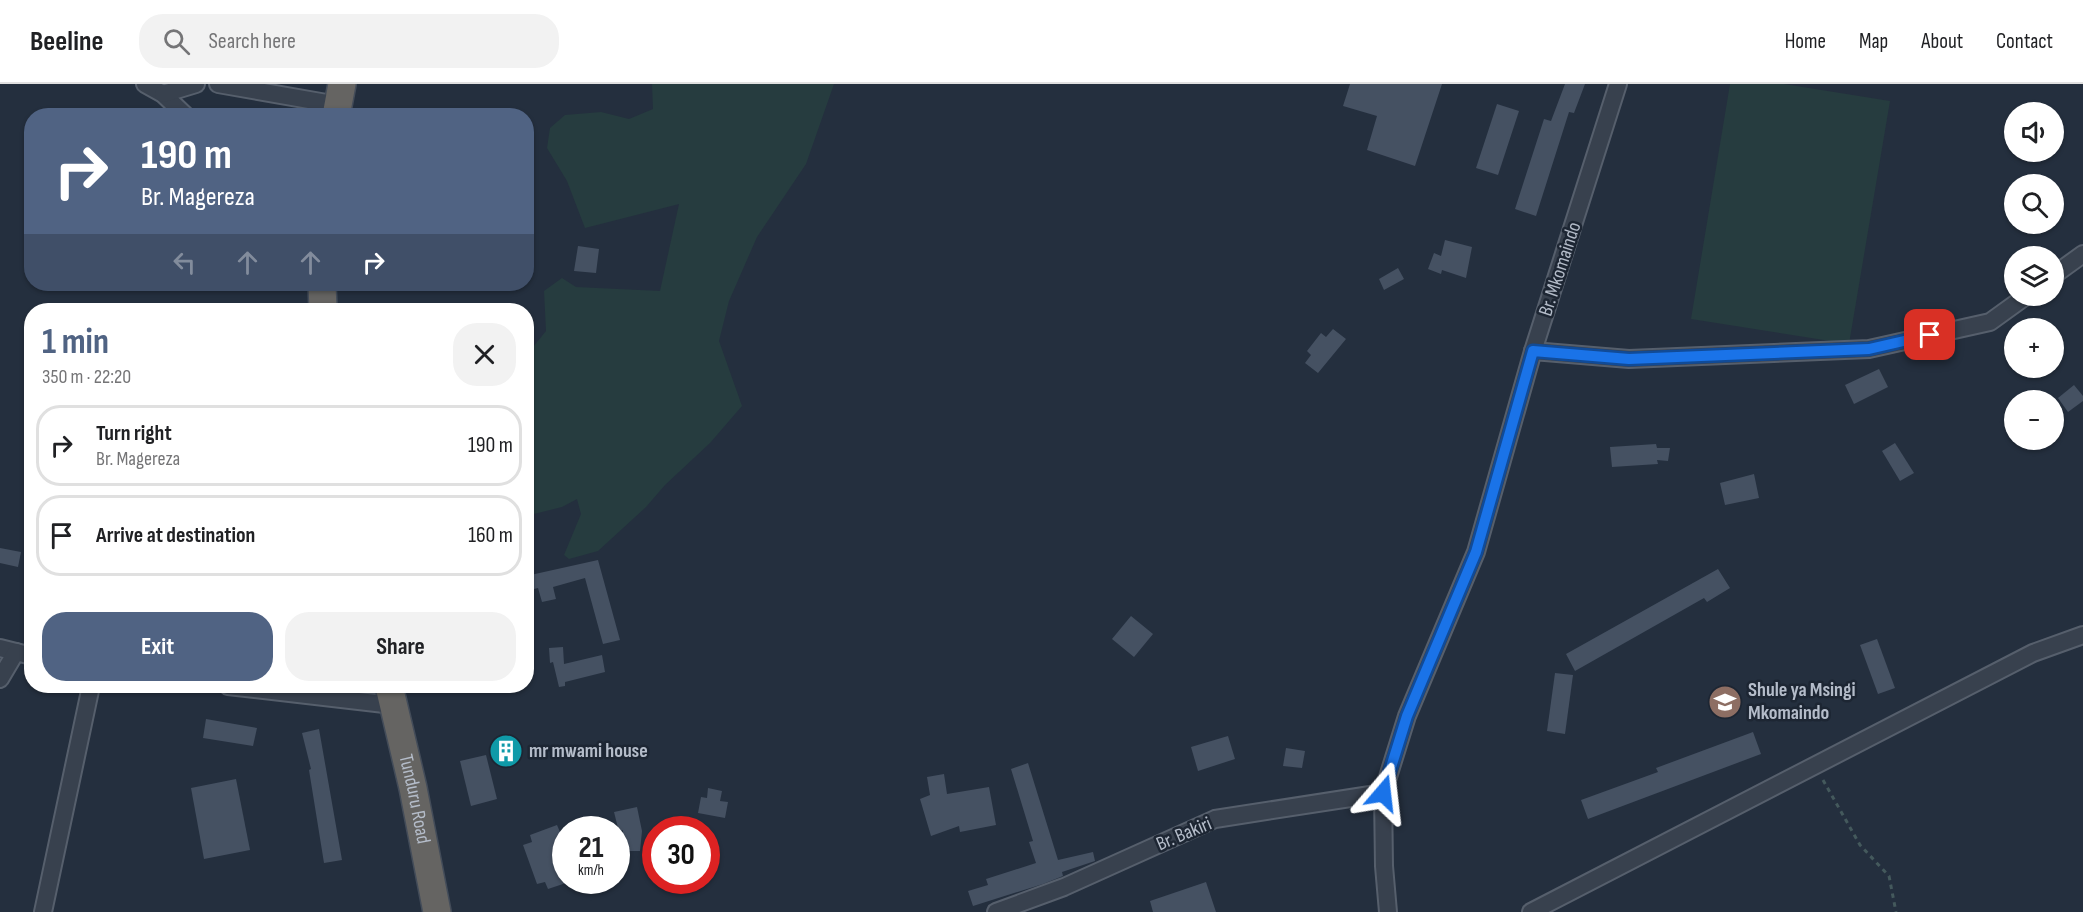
<!DOCTYPE html>
<meta charset="utf-8">
<style>
:root{--surface:#fff;--page:#f2f2f2;--text:#202124;--muted:#757577;--line:#e0e0e0;--accent:#506383}
body{margin:0;font-family:"Sofia Sans Condensed",sans-serif;background:var(--page);color:var(--text);height:100vh;display:flex;flex-direction:column;font-size:22px;white-space:nowrap}
*{box-sizing:border-box;margin:0}
p{font-size:20px;color:var(--muted)}
.icon{flex:none;width:33px;height:33px;fill:none;stroke:currentColor;stroke-width:2;stroke-linecap:round;stroke-linejoin:round}
.map{position:relative;flex:1;overflow:hidden}
.sheet{position:absolute;left:24px;top:219px;width:510px;height:390px;display:flex;flex-direction:column;background:var(--surface);border-radius:24px;box-shadow:0 2px 4px #0004}
.sheet>*{flex:none}
.banner{position:absolute;left:24px;top:24px;width:510px;height:183px;border-radius:24px;box-shadow:0 2px 4px #0004;background:#506383;color:#fff;overflow:hidden}
.tools{position:absolute;left:2004px;top:18px;display:grid;gap:12px}
.tools a{display:grid;place-items:center;width:60px;height:60px;border-radius:50%;background:var(--surface);box-shadow:0 2px 4px #0004;font-size:30px}
.speed{position:absolute;left:552px;top:732px;display:flex;gap:12px;font-size:30px;font-weight:700;text-align:center}
.speed>*{display:grid;place-content:center;width:78px;height:78px;border-radius:50%;background:var(--surface);box-shadow:0 2px 4px #0004;line-height:1}
.speed small{font-size:15px;font-weight:400}
.speed .limit{border:9px solid #d22;background:#fff;color:#111}
.pin{position:absolute;display:grid;place-items:center;width:51px;height:51px;color:#fff;margin:-26px;border-radius:12px;box-shadow:0 3px 9px #0006}
.me{position:absolute;width:66px;margin:-33px;rotate:17deg;stroke-linejoin:round;filter:drop-shadow(0 0 4px #0008)}
.turn{display:flex;align-items:center;gap:21px;height:126px;padding:0 18px;font-size:27px}
.turn .icon{width:78px;height:78px;stroke-width:2.5}
.turn b{display:block;font-size:42px;line-height:51px}
.lanes{display:flex;align-items:center;height:57px;padding:0 18px;background:#0003;justify-content:center;gap:30px;direction:ltr}
.lanes .off{opacity:.35}
.round{display:grid;place-items:center;flex:none;width:63px;height:63px;border-radius:24px;background:var(--page)}
.summary{display:flex;align-items:center;justify-content:space-between;height:102px;padding:0 18px}
h1{font-size:36px;font-weight:700;line-height:45px;color:var(--accent)}
.cta{display:flex;gap:12px;margin-top:auto;padding:12px 18px}
.cta a{flex:1;height:69px;border-radius:24px;background:var(--accent);color:#fff;font-size:24px;font-weight:700;line-height:69px;text-align:center}
.cta a+a{background:var(--page);color:var(--text)}
ul{padding:0;list-style:none}
li{display:flex;align-items:center;gap:18px;height:81px;margin:0 12px 9px;padding:0 6px;border:3px solid var(--line);border-radius:24px}
li div{flex:1}
li b{display:block;font-size:22px}
li em{font-style:normal}
header{display:flex;align-items:center;gap:36px;box-sizing:border-box;height:84px;padding:0 30px;background:var(--surface);border-bottom:2px solid var(--line)}
header strong{font-size:28px}
nav{display:flex;gap:33px;margin-inline-start:auto;font-size:21px}
.search{width:420px;height:54px;background:var(--page);display:flex;align-items:center;gap:15px;box-sizing:border-box;padding:0 21px;border-radius:24px;color:var(--muted);font-size:22px}
.map>svg:first-child{display:block}
.green{fill:#263c3f}
.building{fill:#455162}
.lines{fill:none;stroke-linecap:round;stroke-linejoin:round}
.minor-casing{stroke:#565f6c;stroke-width:20}
.trunk-casing{stroke:#434c59;stroke-width:30}
.path{stroke:#44595c;stroke-width:3;stroke-dasharray:4.5 4.5;stroke-linecap:butt}
.minor{stroke:#38414e;stroke-width:16}
.trunk{stroke:#656462;stroke-width:27}
.route-casing{stroke:#114b97;stroke-width:15}
.route{stroke:#1a73e8;stroke-width:10}
.labels{text-anchor:middle;dominant-baseline:central;stroke-width:5;stroke-linejoin:round;paint-order:stroke}
.street-label{font-size:20px;fill:#b4bcc9;stroke:#1d2633}
.poi-label{font-size:20px;font-weight:bold;fill:#b4bcc9;stroke:#1d2633;text-anchor:start}
</style>
<header>
<strong>Beeline</strong>
<div class="search"><svg class="icon" aria-label="search" viewBox="0 0 24 24"><circle cx="10" cy="10" r="6"/><path d="M15 15l6 6"/></svg>Search here</div>
<nav><a>Home</a><a>Map</a><a>About</a><a>Contact</a></nav>
</header>
<div class="map">
<svg width="2083" height="828" viewBox="0 0 2083 828">
<rect width="100%" height="100%" fill="#242f3e"/>
<!-- green -->
<g class="green">
<polygon points="652,0 834,0 806,80 757,153 729,217 719,257 742,322 710,359 665,401 646,423 598,467 569,475 564,471 581,430 577,415 562,423 530,431 530,461 527,462 527,278 533,263 546,247 544,207 562,194 576,203 660,207 679,120 585,144 567,97 547,64 550,44 565,31 601,28 629,35 653,25"/>
<polygon points="1730,0 1784,0 1890,17 1849,260 1691,235"/>
</g>
<!-- building -->
<g class="building">
<polygon points="1350,0 1442,0 1415,82 1367,66 1377,32 1343,22"/>
<polygon points="1565,0 1585,0 1574,29 1569,28 1536,132 1515,125 1544,35 1551,37"/>
<polygon points="1497,20 1519,27 1498,91 1476,84"/>
<polygon points="1445,156 1472,163 1466,194 1442,186 1441,190 1428,185 1434,169 1441,172"/>
<polygon points="578,162 599,165 596,189 574,187"/>
<polygon points="1398,184 1404,195 1384,206 1379,195"/>
<polygon points="1333,245 1346,255 1318,289 1305,279 1311,271 1307,267 1321,249 1326,253"/>
<polygon points="1879,285 1888,303 1854,320 1845,301"/>
<polygon points="2074,301 2083,312 2083,317 2068,328 2058,314"/>
<polygon points="1895,359 1914,389 1900,397 1882,367"/>
<polygon points="1656,360 1657,364 1670,364 1668,377 1657,376 1658,380 1612,383 1610,363"/>
<polygon points="1754,390 1759,414 1725,421 1720,399"/>
<polygon points="0,464 21,468 18,483 0,479"/>
<polygon points="598,476 620,556 603,560 585,494 553,503 556,515 542,518 538,504 526,507 526,492"/>
<polygon points="1718,485 1730,504 1707,518 1704,514 1575,587 1566,570"/>
<polygon points="1131,532 1153,550 1134,573 1112,555"/>
<polygon points="1877,555 1895,604 1878,610 1860,561"/>
<polygon points="563,563 564,580 602,571 605,588 565,598 565,602 559,603 553,578 550,579 549,564"/>
<polygon points="1555,589 1573,591 1565,650 1547,647"/>
<polygon points="206,635 257,644 253,662 203,654"/>
<polygon points="319,645 342,776 324,779 309,686 311,685 302,649"/>
<polygon points="1753,648 1761,670 1588,735 1581,716 1658,688 1656,684"/>
<polygon points="1228,652 1235,675 1198,687 1191,663"/>
<polygon points="1286,664 1305,667 1302,684 1283,682"/>
<polygon points="486,671 497,715 471,722 460,677"/>
<polygon points="1028,679 1058,776 1093,768 1095,777 1062,788 1063,792 1043,800 973,822 968,807 988,801 986,795 1036,779 1029,758 1033,757 1011,685"/>
<polygon points="944,690 947,710 989,703 996,741 960,748 959,742 931,752 920,715 930,711 927,693"/>
<polygon points="236,695 250,766 204,775 191,704"/>
<polygon points="708,704 722,707 720,717 728,718 725,734 698,729 701,713 707,714"/>
<polygon points="637,723 642,747 640,767 622,767 623,746 619,748 614,728"/>
<polygon points="557,741 560,748 566,746 566,799 548,805 545,798 537,800 523,761 532,758 530,751"/>
<polygon points="1206,798 1216,828 1153,828 1150,817"/>
</g>
<g class="lines">
<!-- minor casing -->
<g class="minor-casing">
<g id="minor">
<polyline points="145,0 163,10 186,32"/>
<polyline points="218,0 338,21"/>
<polyline points="163,10 196,0"/>
<polyline points="2054,191 2083,170"/>
<polyline points="1533,267 1629,275 1869,265 1990,238 2026,212"/>
<polyline points="0,564 32,572"/>
<polyline points="0,595 16,568"/>
<polyline points="228,602 393,621"/>
<polyline points="43,828 91,602"/>
<polyline points="996,828 1064,803 1215,735 1383,709"/>
<polyline points="1388,828 1384,782 1383,709 1407,632 1476,468 1533,267 1618,0"/>
<polyline points="1531,828 2033,569 2083,551"/>
</g>
</g>
<!-- trunk casing -->
<g class="trunk-casing">
<g id="trunk">
<polyline points="336,32 342,0"/>
<polyline points="322,200 323,226"/>
<path id="s1" d="M389 602 413 704 437 828"/>
</g>
</g>
<!-- path -->
<polyline class="path" points="1823,696 1860,761 1889,792 1896,828"/>
<!-- minor -->
<use href="#minor" class="minor"/>
<!-- trunk -->
<use href="#trunk" class="trunk"/>
</g>
<g class="lines">
<!-- route casing -->
<g class="route-casing">
<polyline id="route" points="1383,709 1407,632 1476,468 1533,267 1629,275 1869,265 1930,251"/>
</g>
<!-- route -->
<use href="#route" class="route"/>
</g>
<!-- icons -->
<defs>
<g id="school-disc" transform="scale(1.725)"><circle r="9.5" fill="#8d6e63" stroke="#1d2633"/><path d="M0-5L7-2L0 1L-7-2ZM-4 1L0 2.5L4 1V4Q0 6-4 4Z" fill="#fff"/></g>
<g id="building-disc" transform="scale(1.725)"><circle r="9.5" fill="#0f9aa8" stroke="#1d2633"/><path d="M-4-6H4V6H1V3H-1V6H-4ZM-2.5-4.3h1.7v1.8h-1.7ZM.8-4.3h1.7v1.8H.8ZM-2.5-1h1.7V.8h-1.7ZM.8-1h1.7V.8H.8Z" fill="#fff"/></g>
</defs>
<g fill-rule="evenodd">
<use href="#school-disc" x="1725" y="618"/>
<use href="#building-disc" x="506" y="667"/>
</g>
<g class="labels">
<!-- street labels -->
<g class="street-label">
<text transform="translate(1560 185) rotate(-72)">Br. Mkomaindo</text>
<text stroke="none"><textPath href="#s1" startOffset="116">Tunduru Road</textPath></text>
<text transform="translate(1184 750) rotate(-23)">Br. Bakiri</text>
</g>
<!-- poi labels -->
<g class="poi-label">
<text x="1748" y="606">Shule ya Msingi<tspan x="1748" dy="23">Mkomaindo</tspan></text>
<text x="529" y="667">mr mwami house</text>
</g>
</g>
</svg>
<div class="tools">
<a><svg class="icon" aria-label="sound" viewBox="0 0 24 24"><path d="M4 9h4l5-4v14l-5-4H4zM17 9q2 3 0 6"/></svg></a>
<a><svg class="icon" aria-label="search" viewBox="0 0 24 24"><circle cx="10" cy="10" r="6"/><path d="M15 15l6 6"/></svg></a>
<a><svg class="icon" aria-label="layers" viewBox="0 0 24 24"><path d="M12 4l9 5-9 5-9-5zM3 14l9 5 9-5"/></svg></a>
<a>+</a>
<a>−</a>
</div>
<div class="speed"><div>21<small>km/h</small></div><div class="limit">30</div></div>
<div class="pin" style="left:1930px;top:251px;background:#d93025"><svg class="icon" aria-label="arrive" viewBox="0 0 24 24"><path d="M6 21V4h12l-3 4 3 4H6"/></svg></div>
<svg class="me" style="left:1383px;top:709px" viewBox="-20 -20 40 40"><path d="M0-17L14 15 0 8-14 15z" fill="#1a73e8" stroke="#fff" stroke-width="4"/></svg>
<div class="banner">
<div class="turn"><svg class="icon" aria-label="right" viewBox="0 0 24 24"><path d="M7 20v-9h11M14 6l5 5-5 5"/></svg><div><b>190 m</b>Br. Magereza</div></div>
<div class="lanes"><svg class="icon off" aria-label="left" viewBox="0 0 24 24"><path d="M17 20v-9H6M10 6l-5 5 5 5"/></svg><svg class="icon off" aria-label="ahead" viewBox="0 0 24 24"><path d="M12 20V5M6 11l6-6 6 6"/></svg><svg class="icon off" aria-label="ahead" viewBox="0 0 24 24"><path d="M12 20V5M6 11l6-6 6 6"/></svg><svg class="icon" aria-label="right" viewBox="0 0 24 24"><path d="M7 20v-9h11M14 6l5 5-5 5"/></svg></div>
</div>
<section class="sheet">
<div class="summary"><div><h1>1 min</h1><p>350 m · 22:20</p></div><a class="round"><svg class="icon" aria-label="close" viewBox="0 0 24 24"><path d="M6 6l12 12M18 6L6 18"/></svg></a></div>
<ul>
<li><svg class="icon" aria-label="right" viewBox="0 0 24 24"><path d="M7 20v-9h11M14 6l5 5-5 5"/></svg><div><b>Turn right</b><p>Br. Magereza</p></div><em>190 m</em></li>
<li><svg class="icon" aria-label="arrive" viewBox="0 0 24 24"><path d="M6 21V4h12l-3 4 3 4H6"/></svg><div><b>Arrive at destination</b></div><em>160 m</em></li>
</ul>
<div class="cta"><a>Exit</a><a>Share</a></div>
</section>
</div>
